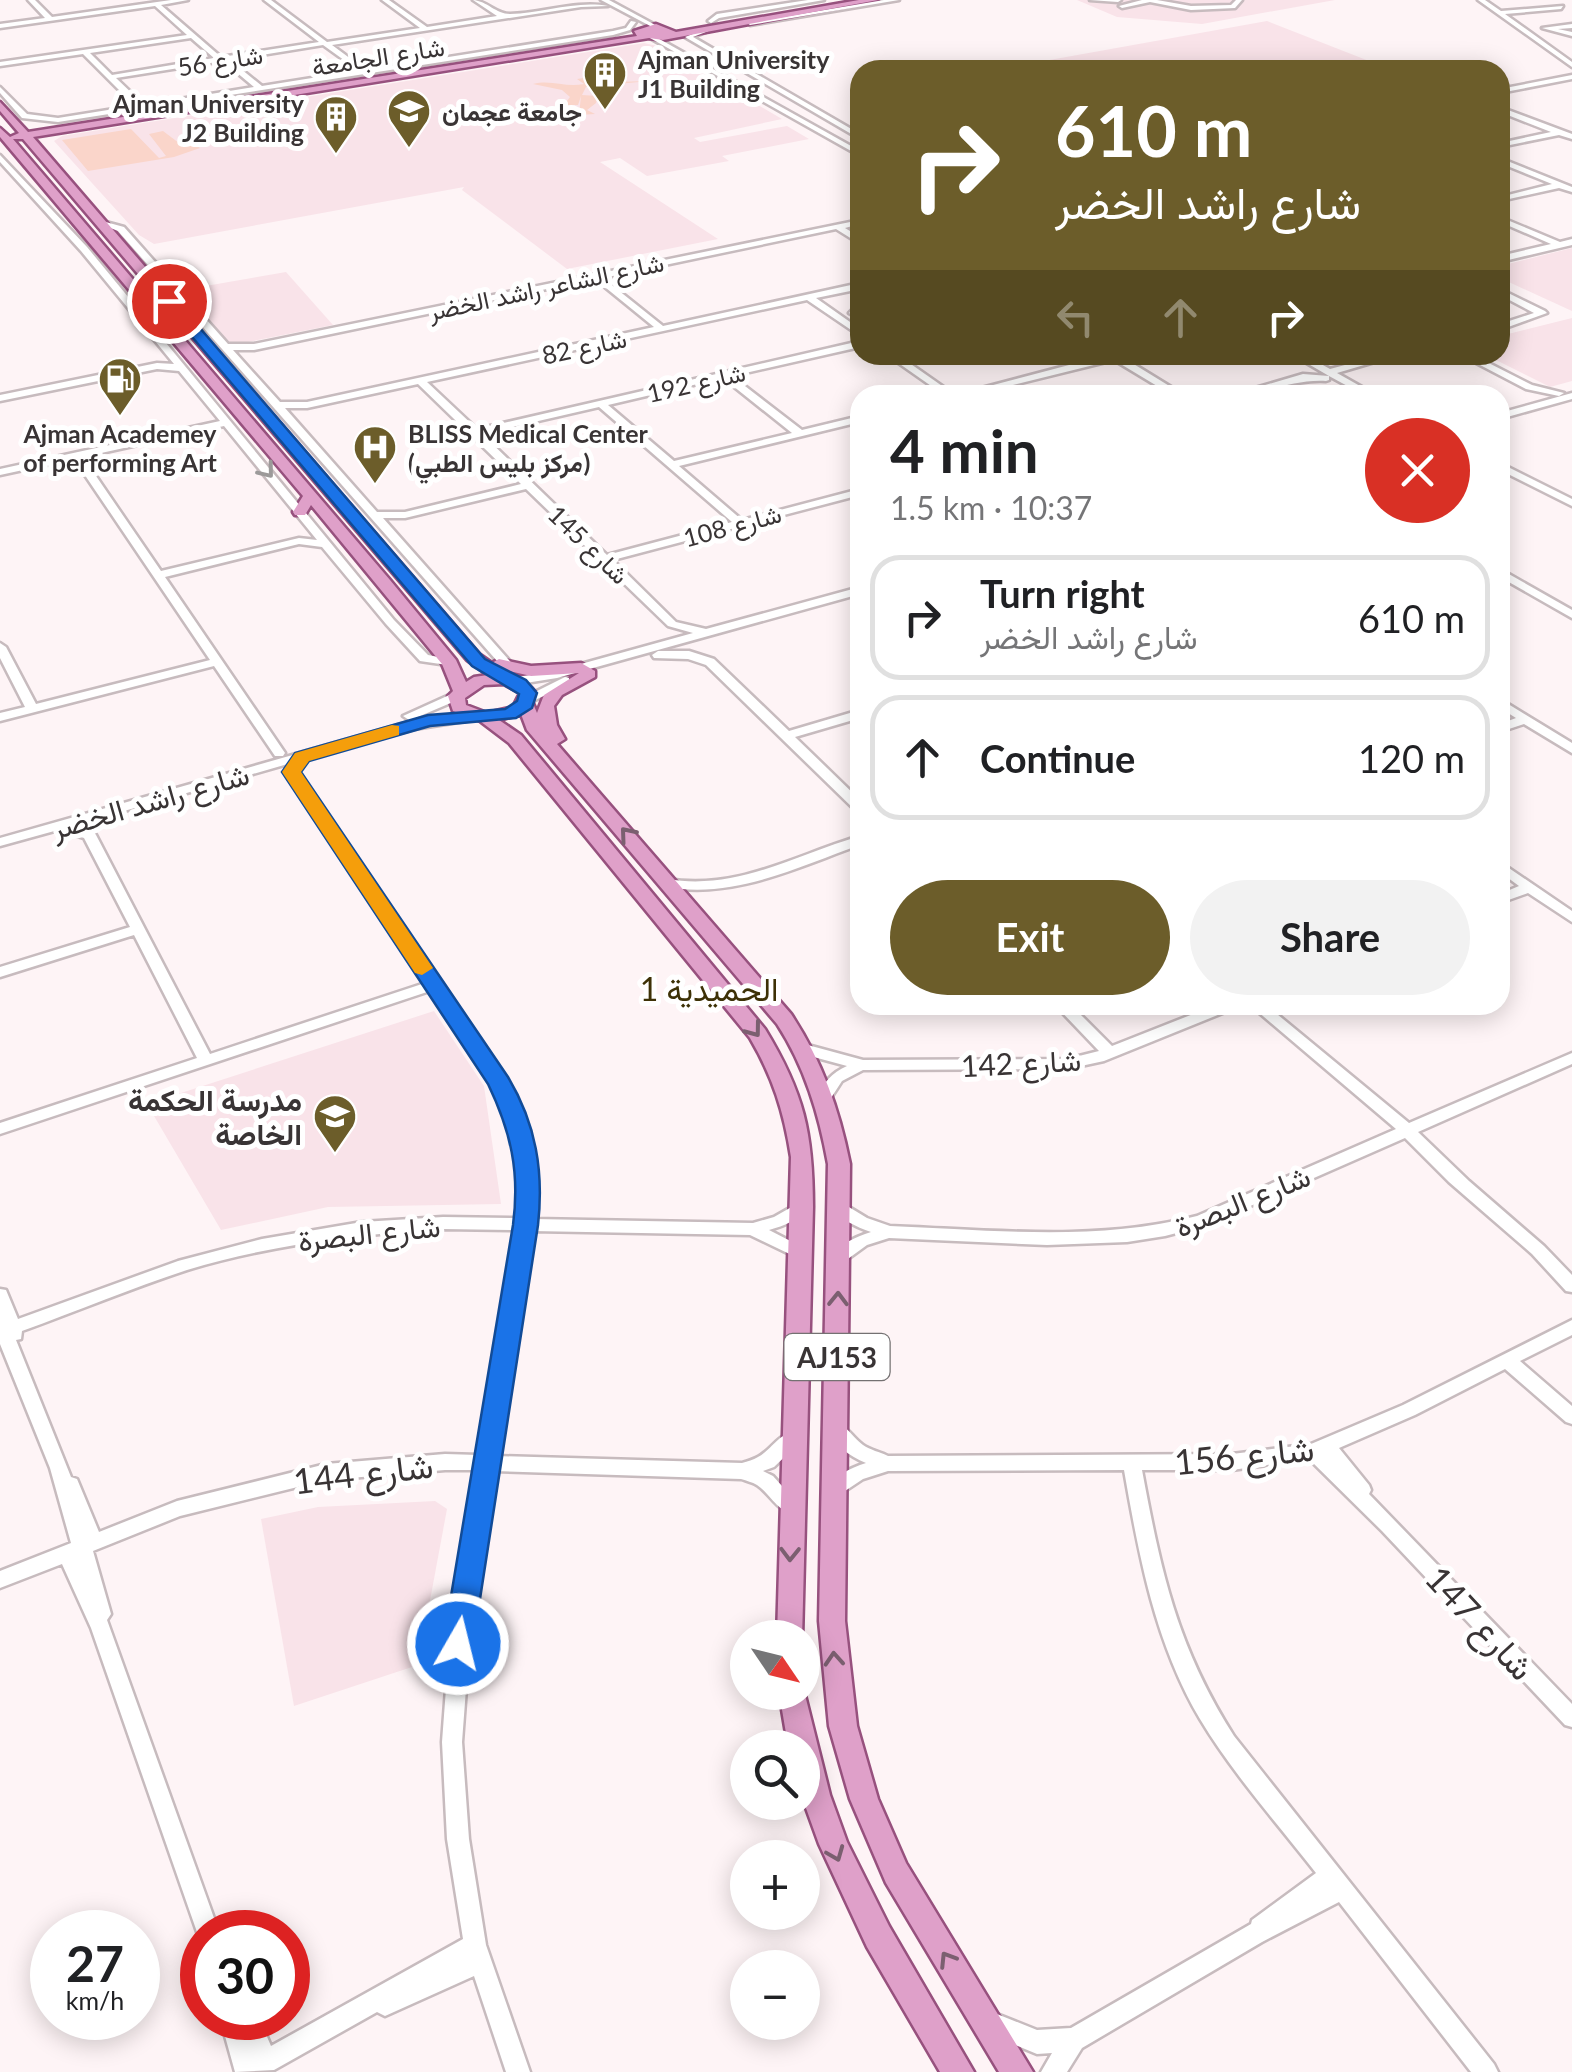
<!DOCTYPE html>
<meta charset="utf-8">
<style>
:root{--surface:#fff;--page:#f2f2f2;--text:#202124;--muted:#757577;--line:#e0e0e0;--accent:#6c5d2a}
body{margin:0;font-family:Lato,Vazirmatn,sans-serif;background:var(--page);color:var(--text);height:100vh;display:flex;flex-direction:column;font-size:38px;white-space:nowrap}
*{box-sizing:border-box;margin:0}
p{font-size:32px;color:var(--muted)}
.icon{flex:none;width:55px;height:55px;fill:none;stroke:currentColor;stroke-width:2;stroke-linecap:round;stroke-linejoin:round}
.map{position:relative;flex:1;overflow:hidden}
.panel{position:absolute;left:850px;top:385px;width:660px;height:630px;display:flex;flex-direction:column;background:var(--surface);border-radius:30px;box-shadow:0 5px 25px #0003}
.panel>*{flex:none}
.guide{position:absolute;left:850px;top:60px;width:660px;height:305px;border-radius:30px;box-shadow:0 5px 25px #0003;background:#6c5d2a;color:#fff;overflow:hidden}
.needle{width:65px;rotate:125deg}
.fabs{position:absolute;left:730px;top:1620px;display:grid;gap:20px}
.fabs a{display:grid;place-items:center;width:90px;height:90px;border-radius:50%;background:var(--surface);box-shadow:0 5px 25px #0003;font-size:50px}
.speed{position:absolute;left:30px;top:1910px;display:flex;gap:20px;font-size:50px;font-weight:700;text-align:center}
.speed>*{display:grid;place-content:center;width:130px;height:130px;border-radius:50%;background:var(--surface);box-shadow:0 5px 25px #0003;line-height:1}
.speed small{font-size:25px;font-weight:400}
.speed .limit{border:15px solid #d22;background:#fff;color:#111}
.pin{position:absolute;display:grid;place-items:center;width:85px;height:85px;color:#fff;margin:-42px;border:5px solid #fff;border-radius:50%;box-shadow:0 2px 10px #0007}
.me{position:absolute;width:110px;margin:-55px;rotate:8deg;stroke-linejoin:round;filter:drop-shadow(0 0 8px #0008)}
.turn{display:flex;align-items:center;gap:35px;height:210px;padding:0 40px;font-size:45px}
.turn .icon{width:130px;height:130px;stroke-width:2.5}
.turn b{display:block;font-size:70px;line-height:85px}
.lanes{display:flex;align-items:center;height:95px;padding:0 40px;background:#0003;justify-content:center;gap:50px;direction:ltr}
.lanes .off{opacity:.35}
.round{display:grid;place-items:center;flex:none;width:105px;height:105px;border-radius:52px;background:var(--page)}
.overview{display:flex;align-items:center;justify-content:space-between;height:170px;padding:0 40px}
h1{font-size:60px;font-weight:700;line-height:75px}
.cta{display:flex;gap:20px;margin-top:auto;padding:20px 40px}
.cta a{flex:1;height:115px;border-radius:60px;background:var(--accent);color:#fff;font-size:40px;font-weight:700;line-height:115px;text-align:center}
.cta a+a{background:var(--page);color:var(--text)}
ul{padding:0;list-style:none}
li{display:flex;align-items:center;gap:30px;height:125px;margin:0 20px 15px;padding:0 20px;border:5px solid var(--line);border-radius:30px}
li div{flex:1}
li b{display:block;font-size:38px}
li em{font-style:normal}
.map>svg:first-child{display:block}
.built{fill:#f9e3e9}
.green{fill:#fad5ca}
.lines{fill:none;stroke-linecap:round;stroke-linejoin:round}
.minor-casing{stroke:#c7bbbe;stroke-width:5}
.major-casing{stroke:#97517e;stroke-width:5}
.minor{fill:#fff;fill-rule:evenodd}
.major{fill:#dfa0c9;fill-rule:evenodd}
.oneway{stroke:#9c9a9a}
.oneway2{stroke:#7b5f70}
.route{fill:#1a73e8;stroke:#114b97;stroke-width:2.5}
.slow{fill:#f59e0b}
.labels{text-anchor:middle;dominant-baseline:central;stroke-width:10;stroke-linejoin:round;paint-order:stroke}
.far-street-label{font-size:25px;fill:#393435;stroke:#fff}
.far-poi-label{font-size:25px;font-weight:bold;fill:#393435;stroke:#fff;text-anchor:start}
.shield{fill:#fff;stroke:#747172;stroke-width:2.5}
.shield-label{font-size:28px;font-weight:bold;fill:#393435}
.street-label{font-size:30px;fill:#393435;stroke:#fff}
.poi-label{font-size:30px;font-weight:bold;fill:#393435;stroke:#fff;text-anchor:end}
.neighbourhood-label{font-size:32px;fill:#3d3106;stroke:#fff}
.near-street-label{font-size:35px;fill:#393435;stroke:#fff}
</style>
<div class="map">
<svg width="1572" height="2072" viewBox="0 0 1572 2072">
<rect width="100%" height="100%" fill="#fef4f6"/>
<!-- built -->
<g class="built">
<polygon points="1077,0 1335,0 1202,24 1117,17"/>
<polygon points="1267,21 1392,70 1000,69"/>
<polygon points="644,43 657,46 782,119 694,138 700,142 787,126 809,139 722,156 729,161 647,176 620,158 600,162 718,239 567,269 462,190 464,187 154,244 139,235 54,141 62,136"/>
<polygon points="1572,248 1572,311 1500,278 1500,266"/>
<polygon points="286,272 333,325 223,347 177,291"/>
<polygon points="1572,318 1572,381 1550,387 1486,355 1500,355 1500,336"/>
<polygon points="434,1011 484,1086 501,1204 328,1207 221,1230 147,1104"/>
<polygon points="435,1501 447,1509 418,1665 294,1706 261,1519 318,1507"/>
</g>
<!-- green -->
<g class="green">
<path d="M597 76 615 82 649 81 586 87 582 95 598 96 596 103 587 110 595 114 579 115 581 96 578 105H564L570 97 562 90 533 84C552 79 565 88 584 84L577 79Z"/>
<polygon points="131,129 159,158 166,156 149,134 163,131 183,146 192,143 200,148 174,157 88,171 62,140"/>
</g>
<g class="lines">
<!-- minor casing -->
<g class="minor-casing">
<g id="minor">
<path d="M28 0H35L52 17 171 0H188L161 5 221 57 319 42 264 0H271L327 42 420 28 382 0H389L427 27 497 16 473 0C487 1 496 14 510 14 543 13 577 0 608 6L581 7 332 45 359 65 373 69 613 31 626 28 631 21 636 22 630 30 613 35 58 122 22 118 0 93V87L27 114 58 118 139 105 133 104 83 54 0 66V62L187 35 155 6 0 28V24L45 18ZM191 38 214 58 112 75 90 53ZM323 45 355 68 362 70 262 86 230 60ZM223 61 254 87 149 104 139 100 116 78Z"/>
<polygon points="601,0 609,0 659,27 654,28"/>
<polygon points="808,0 824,0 719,18 711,23 708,21 717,14"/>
<polygon points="884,0 899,0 750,25 747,23"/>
<polygon points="1090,0 1121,0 1118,2"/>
<polygon points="1142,0 1157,0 1191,6 1231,5 1236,0 1242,0 1235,8 1191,10 1150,2 1122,8 1119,6"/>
<polygon points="1478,0 1485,0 1501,11 1563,6 1561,9 1505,14 1572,62 1572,67"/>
<polygon points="1572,24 1572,28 1558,29 1572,32 1572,36 1542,28"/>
<polygon points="706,29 711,30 693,37 860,134 860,139 685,37"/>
<polygon points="650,36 654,36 860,151 860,156 650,38"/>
<polygon points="1572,75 1572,79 1500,93 1500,89"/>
<polygon points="1500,107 1572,134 1572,139 1559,135 1500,147 1500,143 1551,132 1500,112"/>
<path d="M0 155 87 247 394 620 428 655 454 660V666L420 661 386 624 322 547 299 544 165 577 285 753 283 756H275L214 666 0 721V713L25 707 0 658V643L6 647 36 704 210 660 74 459 0 475V469L220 421 179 371 157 369 0 401V395L157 363 174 364 81 251 0 162ZM224 426 317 540 299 538 161 571 83 457Z"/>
<polygon points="1500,158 1572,187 1572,192 1559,188 1500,201 1500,197 1552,184 1500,163"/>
<polygon points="1500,217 1560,242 1572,239 1572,245 1500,262 1500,256 1551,244 1500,222"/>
<path d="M860 220V224L845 228 860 237V244L836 229 603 278 663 326 860 283V289L816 298 860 329V336L807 300 427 382 477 429 860 341V347L732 376 802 430 860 416V422L679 466 742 520 860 489V495L613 560 676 622 706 629 860 587V594L557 678 513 685 509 684V678L552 672 693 633 668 626 526 489 405 518H383L515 667 513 670H505L118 231 98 223 102 221 124 227 228 344H254ZM595 279 654 327 307 402H280L233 350H254ZM723 378 792 433 674 461 608 405ZM418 384 521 484 405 512H377L285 408H307ZM599 407 732 522 607 555 482 434Z"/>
<polygon points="1500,289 1545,311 1547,313 1500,330 1500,324 1534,313 1500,295"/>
<polygon points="860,302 860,319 849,313"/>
<polygon points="887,355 898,355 955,395 944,395"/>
<polygon points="1107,355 1119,355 1184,395 1172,395 1114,360 972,395 955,395"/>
<path d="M1293 355H1305L1330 369 1382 355H1398L1337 373 1376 395H1364L1329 376V380L1326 381C1291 379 1265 395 1231 395L1303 374 1329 376Z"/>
<polygon points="1461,355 1473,355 1532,385 1564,393 1559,396 1526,389"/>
<polygon points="1572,393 1572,399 1500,419 1500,413"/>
<polygon points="1500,463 1572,499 1572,506 1500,470"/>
<polygon points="1500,569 1572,610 1572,618 1500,577"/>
<polygon points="658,651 689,651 714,659 789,731 860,710 860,718 795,737 860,800 860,811 855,810 706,665 688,659 654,658 652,655"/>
<polygon points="565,677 569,678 569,684 533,701 529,702 523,698"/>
<polygon points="456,692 460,693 460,699 413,719 409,720 403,716"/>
<polygon points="1500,699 1572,743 1572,753 1524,724 1500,732 1500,724 1516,718 1500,708"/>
<path d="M474 712 480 716 478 719 414 729 307 759 297 773 507 1082C529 1126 539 1169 534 1219L753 1223 774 1217 802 1201 808 1203 810 1207C800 1219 784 1226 769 1230L808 1250 810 1254 808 1258 802 1260 750 1235 532 1231 496 1456 742 1463C748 1461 753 1460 758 1457 773 1449 781 1429 799 1433L802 1438 799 1443 774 1467 763 1471 773 1476 800 1506 798 1512C779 1516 772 1495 757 1485 752 1482 747 1481 741 1479L494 1471 472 1609 462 1742 469 1839 486 1945 530 2072H506L474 1976 385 2016 377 2012 274 2070 235 2072 220 2018H259L271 2046 463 1939 447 1839 442 1742 452 1609 475 1470H445L326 1480 180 1516 93 1551 111 1614 107 1620 219 1932H202V1941L197 1932 91 1628 62 1564 0 1588V1571L71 1543 50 1468 0 1344V1289L6 1290 18 1319 178 1261 262 1239 362 1222 443 1217 517 1218C528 1119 482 1068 430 991L0 1134V1123L197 1058 134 935 0 977V967L130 927 84 838 58 830 0 846V838L409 722ZM291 763 285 773 425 983 210 1054 96 835 94 832 72 826ZM443 1229 516 1230 478 1455 445 1454 326 1464 177 1501 99 1532 77 1479 71 1477 16 1340 21 1339 22 1331C77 1311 132 1288 187 1270 270 1245 357 1234 443 1229Z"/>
<path d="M860 836V845C797 867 731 901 662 886L660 883 667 879C737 891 795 855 860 836Z"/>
<polygon points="1500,862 1572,911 1572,922 1528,893 1500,903 1500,894 1519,886 1500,872"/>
<path d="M1055 1005H1071L1112 1046 1216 1005H1237L1235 1008 1104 1061 1067 1069 863 1070 842 1081 829 1101 824 1102 816 1097C825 1082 831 1073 847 1066L799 1053 796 1049 804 1044 863 1060 1067 1059 1099 1051Z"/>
<path d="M1250 1005H1266L1409 1123 1572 1053V1064L1418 1132 1469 1181 1544 1246 1572 1275V1292L1566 1291 1532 1254 1449 1182 1405 1138 1207 1225 1165 1236 1127 1242 1047 1245 889 1238 867 1245 845 1261H833L831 1257C840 1244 855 1237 871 1232 856 1227 840 1219 831 1207L833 1203 839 1201 867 1218 890 1226C993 1230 1096 1242 1197 1216L1396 1129Z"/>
<path d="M1572 1320V1335L1520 1361 1572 1406V1424L1566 1422 1505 1369 1415 1415 1339 1448 1369 1485 1371 1490 1369 1494 1572 1704V1727L1565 1725 1382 1531 1309 1459 1232 1470H1142C1161 1572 1177 1647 1234 1736L1494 2064 1498 2072H1471L1339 1902 1262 1942 1082 2048 1067 2072H1041L1052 2053 1037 2054 984 2032 980 2024 984 2016 992 2012 1037 2030 1071 2028 1251 1924 1252 1920 1316 1873C1277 1823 1233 1774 1200 1719 1155 1643 1139 1556 1124 1470L888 1471 863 1479 833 1499 826 1496 824 1491C833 1477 850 1468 866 1463 849 1456 835 1445 826 1429L829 1424C846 1421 850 1436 863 1445 870 1450 880 1452 888 1456L1232 1454 1311 1444 1403 1405Z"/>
</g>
</g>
<!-- major casing -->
<g class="major-casing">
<g id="major">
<path d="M859 0H878L663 40 649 38 33 137 479 654 492 663 499 659 531 666 581 663 595 671V677L562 695 554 706 557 725 565 739 557 744 791 1014C822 1061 839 1109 850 1164L845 1621 857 1726 878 1799 906 1863 1033 2072H999L886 1883 850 1799 829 1726 819 1621 828 1164C819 1114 805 1067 777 1024L527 730 521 714 499 720 521 735 765 1029C804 1093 813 1133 813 1207L802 1640 777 1638 791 1157C784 1112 773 1077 750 1038L509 743 480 721 453 711 448 696 453 691 442 664 311 505 305 515H295L293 512 303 496 0 137V128L10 137 19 133 0 111V102L28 132 637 36 634 31 656 24 676 32ZM13 139H23L467 660 488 675 474 677 466 682 456 660 390 580ZM501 669 531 676 579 673 544 695 537 713 532 701 536 693C526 680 514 678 501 669ZM504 684 520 693 513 707 487 713 466 705 465 698 484 685Z"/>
<polygon points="802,1683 830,1795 847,1842 889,1926 974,2072 940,2072 867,1947 819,1844 802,1797 802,1748 789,1748 788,1745 779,1692 802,1692"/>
</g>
</g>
<!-- minor -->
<use href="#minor" class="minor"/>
<!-- major -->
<use href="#major" class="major"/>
</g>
<!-- one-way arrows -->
<defs><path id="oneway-chevron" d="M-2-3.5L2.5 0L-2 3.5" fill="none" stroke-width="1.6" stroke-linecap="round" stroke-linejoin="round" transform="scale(2.5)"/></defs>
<use class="oneway" href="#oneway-chevron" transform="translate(267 471) rotate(51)"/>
<g class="oneway2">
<use href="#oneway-chevron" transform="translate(627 834) rotate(-130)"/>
<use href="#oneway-chevron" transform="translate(754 1030) rotate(53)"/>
<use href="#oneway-chevron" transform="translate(838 1299) rotate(-89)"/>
<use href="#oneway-chevron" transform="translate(790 1554) rotate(91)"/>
<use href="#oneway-chevron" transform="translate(834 1659) rotate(-94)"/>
<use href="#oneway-chevron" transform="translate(836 1854) rotate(68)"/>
<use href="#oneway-chevron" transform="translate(947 1959) rotate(-122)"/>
</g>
<!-- route -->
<path class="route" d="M164 298H174L485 659 526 680 537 693 532 708 516 718 430 726 309 761 301 772 508 1077C536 1124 544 1171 538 1225L473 1644 468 1653 458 1657 447 1653 443 1644 513 1225C520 1172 511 1132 488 1084L282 772 295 753 428 715 505 709 517 701 519 694 472 666 164 304Z"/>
<!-- slow -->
<polygon class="slow" points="392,725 399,726 399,735 309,761 301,772 433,968 422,975 415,973 282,772 295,753"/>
<!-- icons -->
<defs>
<g id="building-pin" transform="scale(2.25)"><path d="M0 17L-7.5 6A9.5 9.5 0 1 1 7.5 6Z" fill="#6c5d2a" stroke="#fff"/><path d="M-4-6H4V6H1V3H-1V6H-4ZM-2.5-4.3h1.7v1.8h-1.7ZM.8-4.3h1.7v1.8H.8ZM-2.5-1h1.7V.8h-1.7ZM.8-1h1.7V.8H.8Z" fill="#fff"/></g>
<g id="university-pin" transform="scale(2.25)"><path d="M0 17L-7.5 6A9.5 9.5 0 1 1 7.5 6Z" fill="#6c5d2a" stroke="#fff"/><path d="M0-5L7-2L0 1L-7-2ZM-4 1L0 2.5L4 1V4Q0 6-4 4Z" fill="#fff"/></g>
<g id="fuel-pin" transform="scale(2.25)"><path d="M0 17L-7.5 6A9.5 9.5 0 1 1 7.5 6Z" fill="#6c5d2a" stroke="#fff"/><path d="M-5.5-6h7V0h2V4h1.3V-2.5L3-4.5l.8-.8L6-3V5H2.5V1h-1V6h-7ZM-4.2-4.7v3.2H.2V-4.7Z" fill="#fff"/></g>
<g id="hospital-pin" transform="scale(2.25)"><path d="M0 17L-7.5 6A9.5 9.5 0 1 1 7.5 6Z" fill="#6c5d2a" stroke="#fff"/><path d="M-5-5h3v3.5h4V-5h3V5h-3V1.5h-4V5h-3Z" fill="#fff"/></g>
<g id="school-pin" transform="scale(2.25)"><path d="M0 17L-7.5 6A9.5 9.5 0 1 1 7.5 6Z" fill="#6c5d2a" stroke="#fff"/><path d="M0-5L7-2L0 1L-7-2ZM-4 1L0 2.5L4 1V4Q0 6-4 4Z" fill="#fff"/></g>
</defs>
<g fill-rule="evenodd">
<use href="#building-pin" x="605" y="73"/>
<use href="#university-pin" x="409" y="111"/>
<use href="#building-pin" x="336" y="117"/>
<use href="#fuel-pin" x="120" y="379"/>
<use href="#hospital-pin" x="375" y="447"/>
<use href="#school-pin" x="335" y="1116"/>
</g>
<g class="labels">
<!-- far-street labels -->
<g class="far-street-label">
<text transform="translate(378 56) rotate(-9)">شارع الجامعة</text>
<text transform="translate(220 60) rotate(-9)">شارع 56</text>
<text transform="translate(546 286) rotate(-12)">شارع الشاعر راشد الخضر</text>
<text transform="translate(584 346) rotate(-12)">شارع 82</text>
<text transform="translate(696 382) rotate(-13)">شارع 192</text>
<text transform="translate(732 525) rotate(-15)">شارع 108</text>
<text transform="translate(589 544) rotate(44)">شارع 145</text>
</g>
<!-- far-poi labels -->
<g class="far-poi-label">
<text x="638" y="59">Ajman University<tspan x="638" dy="29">J1 Building</tspan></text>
<text x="304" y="103" text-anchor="end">Ajman University<tspan x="304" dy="29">J2 Building</tspan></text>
<text x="442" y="111">جامعة عجمان</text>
<text x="120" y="433" text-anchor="middle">Ajman Academey<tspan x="120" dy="29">of performing Art</tspan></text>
<text x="408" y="433">BLISS Medical Center<tspan x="408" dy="29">(مركز بليس الطبي)</tspan></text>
</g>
<!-- shield labels -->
<rect class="shield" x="784.5" y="1334" width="105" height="46" rx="8"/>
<g class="shield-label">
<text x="837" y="1357">AJ153</text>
</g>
<!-- street labels -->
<g class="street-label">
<text transform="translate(150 800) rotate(-16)">شارع راشد الخضر</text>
<text transform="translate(1021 1062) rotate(-3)">شارع 142</text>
<text transform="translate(1242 1200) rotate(-22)">شارع البصرة</text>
<text transform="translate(369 1232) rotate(-6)">شارع البصرة</text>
</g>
<!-- poi labels -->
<g class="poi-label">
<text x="302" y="1099">مدرسة الحكمة<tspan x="302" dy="34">الخاصة</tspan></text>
</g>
<!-- neighbourhood labels -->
<g class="neighbourhood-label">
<text x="709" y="988">الحميدية 1</text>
</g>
<!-- near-street labels -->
<g class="near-street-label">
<text transform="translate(1244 1454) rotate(-6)">شارع 156</text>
<text transform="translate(363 1472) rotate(-7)">شارع 144</text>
<text transform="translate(1481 1622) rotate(47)">شارع 147</text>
</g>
</g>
</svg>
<div class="fabs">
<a><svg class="needle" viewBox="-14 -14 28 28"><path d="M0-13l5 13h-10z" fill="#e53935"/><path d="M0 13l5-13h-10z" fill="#757577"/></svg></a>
<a><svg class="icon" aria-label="search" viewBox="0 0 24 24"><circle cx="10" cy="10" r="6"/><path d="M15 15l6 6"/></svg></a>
<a>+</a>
<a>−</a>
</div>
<div class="speed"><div>27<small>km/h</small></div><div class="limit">30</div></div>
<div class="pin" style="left:169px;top:301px;background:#d93025"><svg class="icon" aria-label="arrive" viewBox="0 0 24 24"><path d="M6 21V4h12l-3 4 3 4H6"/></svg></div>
<svg class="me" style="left:458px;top:1644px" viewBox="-20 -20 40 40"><circle r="17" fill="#1a73e8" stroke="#fff" stroke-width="3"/><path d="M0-11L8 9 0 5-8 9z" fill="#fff"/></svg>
<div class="guide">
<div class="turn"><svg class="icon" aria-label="right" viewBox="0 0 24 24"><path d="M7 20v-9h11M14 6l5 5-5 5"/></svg><div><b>610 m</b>شارع راشد الخضر</div></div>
<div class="lanes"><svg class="icon off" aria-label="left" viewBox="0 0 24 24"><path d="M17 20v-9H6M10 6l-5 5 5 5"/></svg><svg class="icon off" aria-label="ahead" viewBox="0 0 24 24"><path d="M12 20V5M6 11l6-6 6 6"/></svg><svg class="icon" aria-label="right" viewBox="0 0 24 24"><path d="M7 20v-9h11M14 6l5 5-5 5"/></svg></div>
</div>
<section class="panel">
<div class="overview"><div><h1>4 min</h1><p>1.5 km · 10:37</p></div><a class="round" style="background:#d93025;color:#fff"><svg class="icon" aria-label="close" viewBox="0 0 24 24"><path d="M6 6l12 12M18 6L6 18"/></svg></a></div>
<ul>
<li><svg class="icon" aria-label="right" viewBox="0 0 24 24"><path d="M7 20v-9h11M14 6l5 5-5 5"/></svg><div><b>Turn right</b><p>شارع راشد الخضر</p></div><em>610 m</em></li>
<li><svg class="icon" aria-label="ahead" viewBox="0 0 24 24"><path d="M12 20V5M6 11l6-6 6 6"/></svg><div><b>Continue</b></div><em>120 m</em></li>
</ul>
<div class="cta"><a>Exit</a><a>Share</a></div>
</section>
</div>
